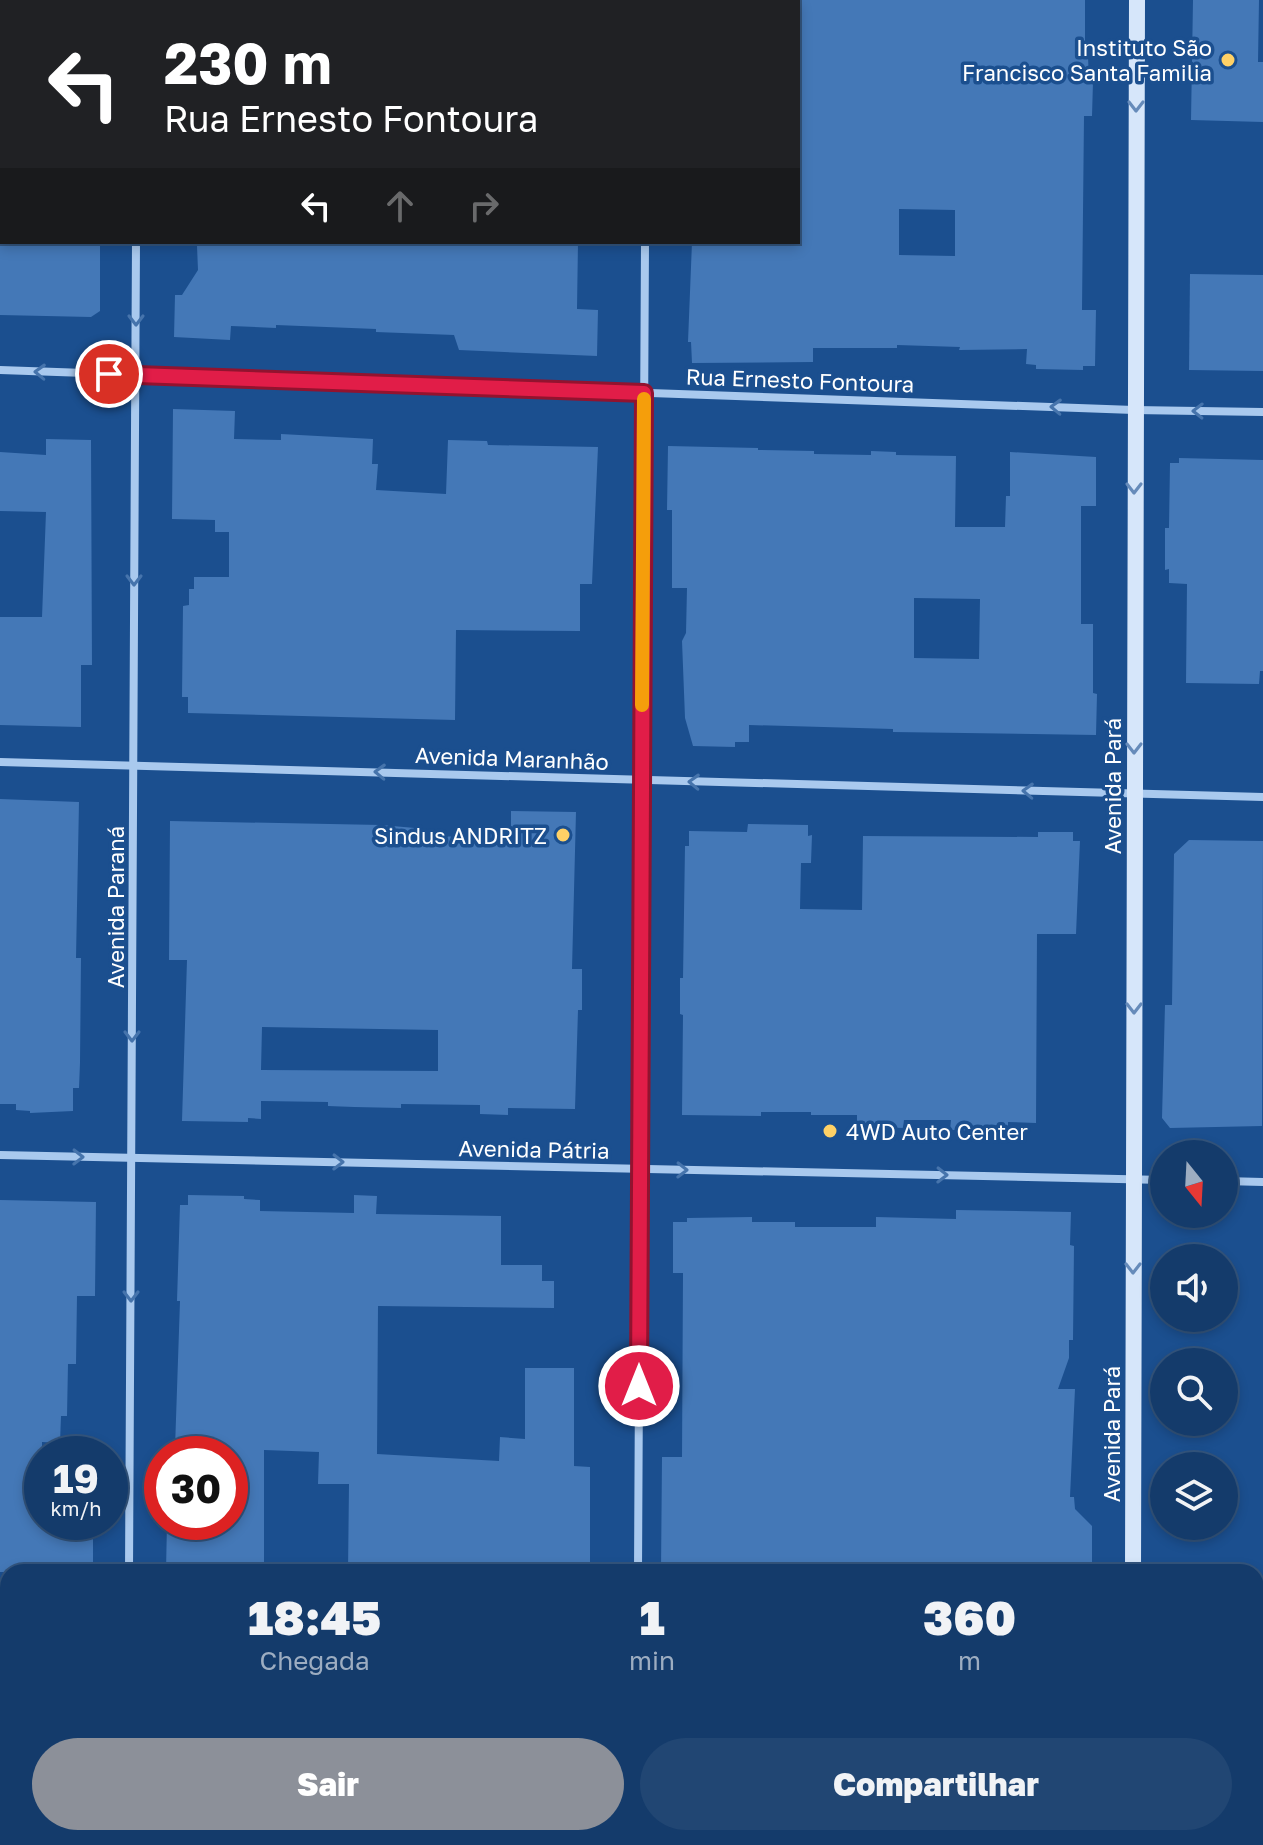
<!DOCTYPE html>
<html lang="pt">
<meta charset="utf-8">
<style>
:root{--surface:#143b6b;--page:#214673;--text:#f1f3f6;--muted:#9dadc1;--line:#33557e;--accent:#8c9099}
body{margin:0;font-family:"Golos Text",sans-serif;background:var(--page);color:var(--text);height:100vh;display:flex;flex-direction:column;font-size:30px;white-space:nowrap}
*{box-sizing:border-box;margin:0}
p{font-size:26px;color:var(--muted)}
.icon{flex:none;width:44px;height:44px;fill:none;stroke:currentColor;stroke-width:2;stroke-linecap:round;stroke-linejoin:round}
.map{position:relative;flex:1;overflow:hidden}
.side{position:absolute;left:0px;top:1564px;width:1264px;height:282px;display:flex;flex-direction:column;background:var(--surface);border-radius:24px 24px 0 0;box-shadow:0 4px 12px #0003,0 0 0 2px var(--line)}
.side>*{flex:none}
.top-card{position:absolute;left:0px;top:0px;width:800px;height:244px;box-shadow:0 4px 12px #0003,0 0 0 2px var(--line);background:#202124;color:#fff;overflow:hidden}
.needle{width:52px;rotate:162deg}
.tools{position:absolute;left:1150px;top:1140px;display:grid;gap:16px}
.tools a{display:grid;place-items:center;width:88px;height:88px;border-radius:50%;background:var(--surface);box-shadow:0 4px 12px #0003,0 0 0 2px var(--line);font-size:40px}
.speed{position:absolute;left:24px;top:1436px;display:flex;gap:16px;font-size:40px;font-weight:700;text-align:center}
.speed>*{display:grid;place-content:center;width:104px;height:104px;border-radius:50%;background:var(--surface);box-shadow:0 4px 12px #0003,0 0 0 2px var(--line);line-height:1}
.speed small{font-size:20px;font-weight:400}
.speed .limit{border:12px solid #d22;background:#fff;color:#111}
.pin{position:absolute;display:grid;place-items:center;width:68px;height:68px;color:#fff;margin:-34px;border:4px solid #fff;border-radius:50%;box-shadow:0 2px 8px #0007}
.me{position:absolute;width:88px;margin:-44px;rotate:0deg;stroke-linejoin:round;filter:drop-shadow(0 0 6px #0008)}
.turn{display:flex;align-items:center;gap:28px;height:168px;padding:0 32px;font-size:36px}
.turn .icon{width:104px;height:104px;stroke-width:2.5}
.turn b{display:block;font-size:56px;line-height:68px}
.lanes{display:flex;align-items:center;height:76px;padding:0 32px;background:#0003;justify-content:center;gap:40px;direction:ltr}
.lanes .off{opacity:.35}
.eta{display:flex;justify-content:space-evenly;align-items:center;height:136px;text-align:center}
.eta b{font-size:48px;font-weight:800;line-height:56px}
.cta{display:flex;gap:16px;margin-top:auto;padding:16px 32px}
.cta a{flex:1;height:92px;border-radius:48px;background:var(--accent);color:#fff;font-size:32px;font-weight:800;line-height:92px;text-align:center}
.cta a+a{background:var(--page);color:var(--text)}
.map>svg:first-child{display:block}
.building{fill:#4478b7;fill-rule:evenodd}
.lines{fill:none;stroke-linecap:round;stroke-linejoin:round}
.street{stroke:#a9c9ee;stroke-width:8}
.secondary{stroke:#d6e6fa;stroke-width:16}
.oneway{stroke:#668bba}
.oneway2{stroke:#4674ac}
.route-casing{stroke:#92132f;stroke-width:20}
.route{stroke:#e11d48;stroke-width:14}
.slow{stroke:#f59e0b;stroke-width:14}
.poi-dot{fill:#ffd166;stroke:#1b4f8f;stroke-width:3}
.labels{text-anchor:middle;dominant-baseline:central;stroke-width:7;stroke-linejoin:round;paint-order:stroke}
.poi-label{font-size:22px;fill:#fff;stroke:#1b4f8f;text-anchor:end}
.street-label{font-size:22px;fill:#fff;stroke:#1b4f8f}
</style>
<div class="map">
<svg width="1263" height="1845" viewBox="0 0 1263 1845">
<rect width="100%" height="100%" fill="#1b4f8f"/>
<!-- building -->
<g class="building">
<path d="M798 0H1085V56H1088L1089 82H1093L1092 116H1084L1082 310H1096L1095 366H1083V370L1036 369V365L1026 364 1027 349 959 350 960 347 897 345V348H813V362L692 363 691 342H688L692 242H798ZM899 209 955 210V256L899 255Z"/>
<polygon points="1193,0 1259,0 1258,62 1263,62 1263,122 1191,120"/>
<polygon points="0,242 100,242 100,311 91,317 0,315"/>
<polygon points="234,242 578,242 577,309 598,310 597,356 459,350 454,335 376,332 376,329 276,325 276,328 231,326 230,340 174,337 175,295 182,295 198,270 197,246 234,245"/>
<polygon points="1190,274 1263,275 1263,371 1189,370"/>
<polygon points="173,409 235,411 234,439 281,440 281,434 373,439 372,464 378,464 376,490 446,494 448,440 487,441 488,445 598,447 592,584 580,584 580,631 456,630 455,720 188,713 188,697 182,697 183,606 189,605 189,589 194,589 194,577 229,577 229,532 215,532 215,520 172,519"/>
<polygon points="46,439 91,440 92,665 81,665 81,727 0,725 0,617 42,617 46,512 0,511 0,452 46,455"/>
<path d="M668 446 758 448V450L814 451V454L871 455V451L896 452V455L956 456 955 527H1005L1006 496H1010V452L1096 457V506H1081V624H1093V693L1097 694 1096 735 893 732V729L749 725V742H735V747L693 746 685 718 682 641 686 633 687 588H672V510H667ZM914 598 980 599 979 659 914 658Z"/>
<polygon points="1179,458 1263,460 1263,671 1260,671 1259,684 1186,683 1187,584 1169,583 1169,569 1165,570 1165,528 1169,528 1170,463 1179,463"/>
<polygon points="0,799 79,802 76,958 81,958 80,1063 79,1088 73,1088 73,1111 30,1113 30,1111 16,1110 16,1104 0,1104"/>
<path d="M511 811 576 812 572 969H582V1010H578L575 1109 508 1108V1115L480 1114V1105L401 1104V1108L354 1107 328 1106V1102L261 1101V1119L248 1118V1122L182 1121 187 960H169L170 821 381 825 415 828V836L480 837V829L511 830ZM262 1027 438 1030V1071L261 1070Z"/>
<polygon points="748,824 808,825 808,836 812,835 811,863 801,863 800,909 862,910 863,836 1038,837 1038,832 1073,832 1073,841 1080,841 1076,934 1037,934 1036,1123 1008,1122 1008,1131 950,1130 951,1120 904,1120 903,1128 857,1126 857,1115 811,1115 811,1112 761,1112 761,1116 682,1115 683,1015 680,1014 680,978 683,978 685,846 689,846 689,831 747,832"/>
<polygon points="1189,840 1263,841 1262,1126 1170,1128 1162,1118 1165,1005 1172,1005 1174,854"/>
<polygon points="188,1195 244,1196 244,1199 260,1200 260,1211 354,1213 354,1195 377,1196 376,1214 501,1216 501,1265 542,1265 542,1281 554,1281 554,1308 378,1306 377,1454 499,1461 500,1437 525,1439 525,1368 574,1368 574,1466 590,1467 590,1572 348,1572 349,1484 318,1484 319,1452 264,1450 264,1572 166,1572 167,1522 230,1522 230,1518 234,1518 234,1470 230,1470 230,1454 189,1454 190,1448 175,1448 180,1301 177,1301 180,1205 188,1205"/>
<polygon points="0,1200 96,1202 95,1296 77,1296 76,1364 68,1364 67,1416 61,1416 60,1443 42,1442 42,1522 93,1522 93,1572 0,1572"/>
<polygon points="956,1210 1071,1212 1070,1245 1074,1246 1073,1340 1069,1340 1069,1358 1058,1389 1075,1389 1070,1497 1074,1497 1075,1509 1092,1526 1092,1572 661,1572 662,1457 682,1457 683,1273 673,1273 673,1222 687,1222 687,1218 752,1217 752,1222 795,1222 795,1227 876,1227 876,1217 956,1219"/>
</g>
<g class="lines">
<!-- street -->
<g class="street">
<polyline points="137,2 137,0"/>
<polyline points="646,2 646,0"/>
<polyline points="0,370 1134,410 1263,412"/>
<polyline points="0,762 1263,797"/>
<polyline points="0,1155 1164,1180"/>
<polyline points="1224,1181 1263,1182"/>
<polyline points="129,1572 136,242"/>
<polyline points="638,1572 645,242"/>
<polyline points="131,1838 131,1845"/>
<polyline points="637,1845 637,1838"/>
</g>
<!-- secondary -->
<g class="secondary">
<polyline points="1133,1572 1137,0"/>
<polyline points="0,1646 8,1646"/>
<polyline points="1256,1674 1263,1674"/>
<polyline points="1133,1838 1133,1845"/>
</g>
</g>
<!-- one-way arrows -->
<defs><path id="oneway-chevron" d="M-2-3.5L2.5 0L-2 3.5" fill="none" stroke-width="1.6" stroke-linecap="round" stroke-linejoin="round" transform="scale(2)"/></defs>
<g class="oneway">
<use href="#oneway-chevron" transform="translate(1136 106) rotate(90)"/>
<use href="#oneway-chevron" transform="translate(1134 488) rotate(90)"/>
<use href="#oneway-chevron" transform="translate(1134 748) rotate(90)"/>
<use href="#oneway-chevron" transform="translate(1134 1008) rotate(90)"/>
<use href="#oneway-chevron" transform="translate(1133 1268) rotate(90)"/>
</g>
<g class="oneway2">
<use href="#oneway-chevron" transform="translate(136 320) rotate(90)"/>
<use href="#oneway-chevron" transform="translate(40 372) rotate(-178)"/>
<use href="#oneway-chevron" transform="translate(1056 407) rotate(-178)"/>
<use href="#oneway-chevron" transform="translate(1198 411) rotate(-179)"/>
<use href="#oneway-chevron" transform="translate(134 580) rotate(90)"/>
<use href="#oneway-chevron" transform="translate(380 772) rotate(-178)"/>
<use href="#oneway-chevron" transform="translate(694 782) rotate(-178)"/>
<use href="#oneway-chevron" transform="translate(1028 791) rotate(-178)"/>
<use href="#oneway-chevron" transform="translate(132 1036) rotate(90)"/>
<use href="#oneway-chevron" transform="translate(78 1157) rotate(1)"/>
<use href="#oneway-chevron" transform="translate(338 1162) rotate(1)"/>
<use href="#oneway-chevron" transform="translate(682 1170) rotate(1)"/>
<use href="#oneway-chevron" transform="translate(942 1175) rotate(1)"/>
<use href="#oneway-chevron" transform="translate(131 1296) rotate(90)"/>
</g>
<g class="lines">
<!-- route casing -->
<g class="route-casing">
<polyline id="route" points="109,374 644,393 639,1386"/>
</g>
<!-- route -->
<use href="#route" class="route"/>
<!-- slow -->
<polyline class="slow" points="642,705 644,399"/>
</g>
<!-- markers -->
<g class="poi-dot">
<circle cx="1228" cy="60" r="8"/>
<circle cx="563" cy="835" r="8"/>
<circle cx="830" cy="1131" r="8"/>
</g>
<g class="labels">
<!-- poi labels -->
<g class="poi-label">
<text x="1212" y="47">Instituto São<tspan x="1212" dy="25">Francisco Santa Familia</tspan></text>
<text x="547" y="835">Sindus ANDRITZ</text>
<text x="846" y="1131" text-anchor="start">4WD Auto Center</text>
</g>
<!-- street labels -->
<g class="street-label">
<text transform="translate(800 380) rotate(2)">Rua Ernesto Fontoura</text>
<text transform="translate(512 758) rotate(2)">Avenida Maranhão</text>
<text transform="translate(1112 786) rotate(-90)">Avenida Pará</text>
<text transform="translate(115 907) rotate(-90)">Avenida Paraná</text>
<text transform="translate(534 1149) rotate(1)">Avenida Pátria</text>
<text transform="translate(1111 1434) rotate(-90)">Avenida Pará</text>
</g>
</g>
</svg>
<div class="tools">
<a><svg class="needle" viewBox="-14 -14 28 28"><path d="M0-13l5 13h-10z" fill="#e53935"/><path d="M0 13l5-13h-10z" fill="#9dadc1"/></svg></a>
<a><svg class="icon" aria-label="sound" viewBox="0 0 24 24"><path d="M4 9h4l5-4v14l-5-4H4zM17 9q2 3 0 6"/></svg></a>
<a><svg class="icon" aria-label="search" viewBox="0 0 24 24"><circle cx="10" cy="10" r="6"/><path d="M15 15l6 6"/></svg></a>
<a><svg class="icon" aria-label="layers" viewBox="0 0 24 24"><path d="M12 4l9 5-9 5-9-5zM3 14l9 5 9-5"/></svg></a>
</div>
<div class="speed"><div>19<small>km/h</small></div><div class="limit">30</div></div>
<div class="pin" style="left:109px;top:374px;background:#d93025"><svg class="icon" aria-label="arrive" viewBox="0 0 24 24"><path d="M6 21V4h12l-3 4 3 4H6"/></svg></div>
<svg class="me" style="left:639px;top:1386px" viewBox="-20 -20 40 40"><circle r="17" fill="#e11d48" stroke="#fff" stroke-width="3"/><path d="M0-11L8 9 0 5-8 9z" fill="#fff"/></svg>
<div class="top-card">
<div class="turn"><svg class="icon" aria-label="left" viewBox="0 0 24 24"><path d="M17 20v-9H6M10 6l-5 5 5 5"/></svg><div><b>230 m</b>Rua Ernesto Fontoura</div></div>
<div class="lanes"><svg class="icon" aria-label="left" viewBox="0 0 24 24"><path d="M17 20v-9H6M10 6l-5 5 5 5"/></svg><svg class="icon off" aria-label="ahead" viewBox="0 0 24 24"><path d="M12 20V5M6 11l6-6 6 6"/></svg><svg class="icon off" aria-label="right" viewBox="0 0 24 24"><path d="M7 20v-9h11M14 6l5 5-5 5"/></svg></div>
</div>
<section class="side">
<div class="eta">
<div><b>18:45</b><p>Chegada</p></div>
<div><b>1</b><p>min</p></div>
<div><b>360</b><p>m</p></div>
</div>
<div class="cta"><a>Sair</a><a>Compartilhar</a></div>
</section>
</div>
